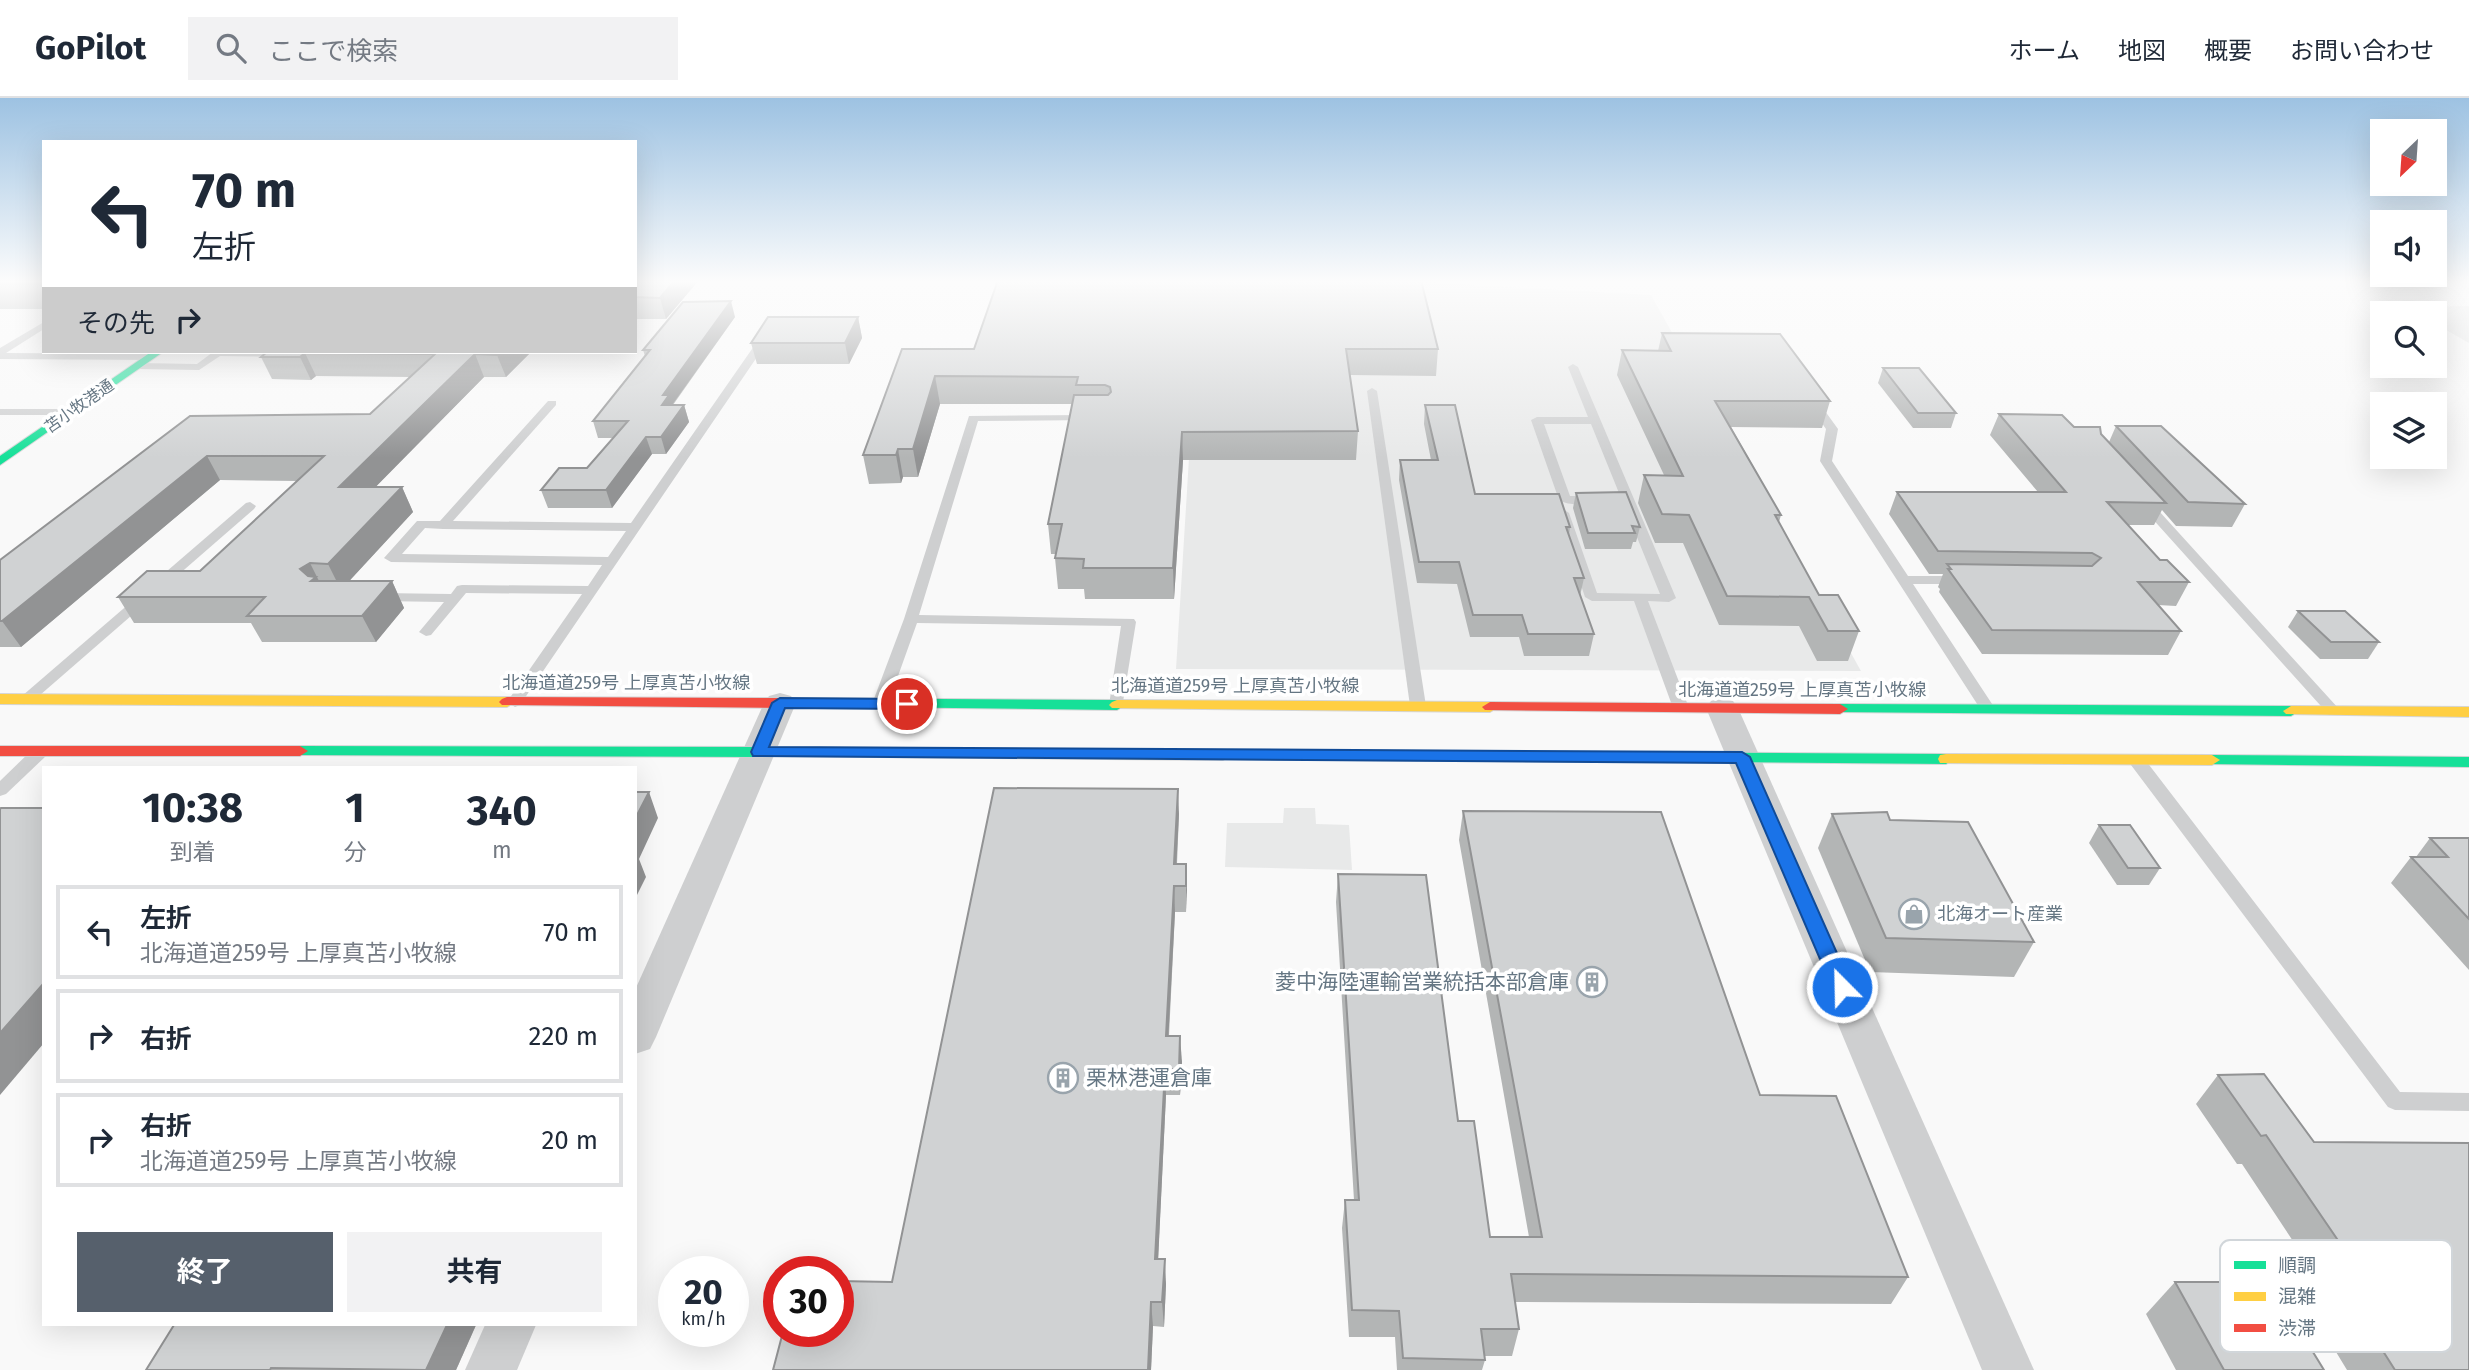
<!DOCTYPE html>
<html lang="ja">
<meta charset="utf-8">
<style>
:root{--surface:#fff;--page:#f2f2f3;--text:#1f2937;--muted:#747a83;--line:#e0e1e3;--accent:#56606c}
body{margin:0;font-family:"Fira Sans","Noto Sans JP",sans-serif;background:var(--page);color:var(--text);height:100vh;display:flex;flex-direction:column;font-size:26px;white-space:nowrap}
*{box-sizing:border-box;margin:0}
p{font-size:23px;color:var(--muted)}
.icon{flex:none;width:38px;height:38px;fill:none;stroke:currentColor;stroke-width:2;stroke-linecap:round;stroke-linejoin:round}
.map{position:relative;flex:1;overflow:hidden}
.side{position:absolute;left:42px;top:668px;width:595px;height:560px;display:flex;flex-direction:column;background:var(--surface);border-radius:0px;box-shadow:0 7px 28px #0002}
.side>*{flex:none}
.guide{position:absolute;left:42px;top:42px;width:595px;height:214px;border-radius:0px;box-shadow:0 7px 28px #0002;background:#fff;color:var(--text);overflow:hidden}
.needle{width:46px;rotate:205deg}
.tools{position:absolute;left:2370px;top:21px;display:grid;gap:14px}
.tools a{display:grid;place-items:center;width:77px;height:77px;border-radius:0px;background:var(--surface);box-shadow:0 7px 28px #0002;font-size:35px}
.speed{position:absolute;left:658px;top:1158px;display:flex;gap:14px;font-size:35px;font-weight:700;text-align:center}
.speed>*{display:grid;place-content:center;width:91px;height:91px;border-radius:50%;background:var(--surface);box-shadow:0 7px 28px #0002;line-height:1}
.speed small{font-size:18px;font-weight:400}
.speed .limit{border:10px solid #d22;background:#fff;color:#111}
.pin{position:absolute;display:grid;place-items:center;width:60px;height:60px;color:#fff;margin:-30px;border:4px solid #fff;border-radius:50%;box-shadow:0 2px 7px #0007}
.me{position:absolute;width:77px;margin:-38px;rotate:337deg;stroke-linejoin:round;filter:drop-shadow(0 0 5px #0008)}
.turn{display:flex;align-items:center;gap:24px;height:147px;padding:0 35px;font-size:32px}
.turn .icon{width:91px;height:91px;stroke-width:2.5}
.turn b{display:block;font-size:49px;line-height:60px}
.then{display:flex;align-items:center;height:66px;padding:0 35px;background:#0003;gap:14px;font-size:26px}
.eta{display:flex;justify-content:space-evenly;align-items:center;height:119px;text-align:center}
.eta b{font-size:42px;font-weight:700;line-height:49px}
.cta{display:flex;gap:14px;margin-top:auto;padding:14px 35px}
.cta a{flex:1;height:80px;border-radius:0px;background:var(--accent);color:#fff;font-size:28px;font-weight:700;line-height:80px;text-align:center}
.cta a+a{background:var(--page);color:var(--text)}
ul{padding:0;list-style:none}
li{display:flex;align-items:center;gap:21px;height:94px;margin:0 14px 10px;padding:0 21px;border:4px solid var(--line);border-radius:0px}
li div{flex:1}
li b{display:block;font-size:26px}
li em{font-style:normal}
header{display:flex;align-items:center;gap:42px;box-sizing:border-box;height:98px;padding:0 35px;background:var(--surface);border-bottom:2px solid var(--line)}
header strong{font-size:33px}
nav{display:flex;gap:38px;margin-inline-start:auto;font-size:24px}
.search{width:490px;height:63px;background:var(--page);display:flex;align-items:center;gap:18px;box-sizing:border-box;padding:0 24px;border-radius:0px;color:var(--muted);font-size:26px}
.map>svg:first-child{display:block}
.built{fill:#e8e9e9}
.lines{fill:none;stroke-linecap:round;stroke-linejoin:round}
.fast-casing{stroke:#d5d6d7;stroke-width:2}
.slow-casing{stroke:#d5d6d7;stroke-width:2}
.jam-casing{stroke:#d5d6d7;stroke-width:2}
.lane{fill:#cecfd0;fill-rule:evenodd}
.street{fill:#cecfd0;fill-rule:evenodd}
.fast{fill:#16e098;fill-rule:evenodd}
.slow{fill:#ffcf43;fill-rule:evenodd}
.jam{fill:#f24e42;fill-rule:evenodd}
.wall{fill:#b3b5b5}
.shaded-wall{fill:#929394}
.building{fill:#d0d2d3;stroke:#929394;stroke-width:2}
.route{fill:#1a73e8;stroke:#114b97;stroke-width:2}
.labels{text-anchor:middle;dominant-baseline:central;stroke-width:7;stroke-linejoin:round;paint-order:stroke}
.far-street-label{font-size:16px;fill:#657683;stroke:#fff}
.street-label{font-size:18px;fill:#657683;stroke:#fff}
.poi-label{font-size:18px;fill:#657683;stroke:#fff;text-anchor:start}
.near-poi-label{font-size:21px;fill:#657683;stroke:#fff;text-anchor:end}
.key{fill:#fff;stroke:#d1d6da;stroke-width:2}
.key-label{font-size:19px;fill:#657683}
</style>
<header>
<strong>GoPilot</strong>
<div class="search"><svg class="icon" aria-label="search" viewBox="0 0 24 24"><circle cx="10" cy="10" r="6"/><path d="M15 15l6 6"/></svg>ここで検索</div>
<nav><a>ホーム</a><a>地図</a><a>概要</a><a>お問い合わせ</a></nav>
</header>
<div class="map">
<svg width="2469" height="1272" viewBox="0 0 2469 1272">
<rect width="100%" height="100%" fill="#f9f9f9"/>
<!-- built -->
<g class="built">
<polygon points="1200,182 1384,182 1651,197 1861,573 1176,571"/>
<polygon points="2469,208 2469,245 2434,225 2434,215 2418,215 2407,209"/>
<polygon points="1284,710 1315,710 1316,726 1349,727 1352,772 1225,769 1227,725 1283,725"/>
</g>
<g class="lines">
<!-- fast casing -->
<g class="fast-casing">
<g id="fast">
<polygon points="151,254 163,254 0,367 0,358"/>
<polygon points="788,600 1117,602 1125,607 1117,612 783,608 780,605"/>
<polygon points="1840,606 2291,608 2299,613 2291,618 1835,614 1832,611"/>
<polygon points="300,648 758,649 766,654 758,659 294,657 292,653 294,649"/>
<polygon points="1609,654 1946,656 1954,661 1946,666 1603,663 1601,659 1603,655"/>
<polygon points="2212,657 2469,659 2469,669 2206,666 2204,662 2206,658"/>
</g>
</g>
<!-- slow casing -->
<g class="slow-casing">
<g id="slow">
<polygon points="0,596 507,599 515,604 507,609 0,606"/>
<polygon points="1117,602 1490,604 1498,609 1490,614 1112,610 1109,607 1112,604"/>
<polygon points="2291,608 2469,609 2469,619 2286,616 2283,613"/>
<polygon points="758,649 1223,652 1231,657 1223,662 752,658 750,654 752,650"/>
<polygon points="1946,656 2212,657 2220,662 2212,667 1940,665 1938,661 1940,657"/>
</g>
</g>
<!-- jam casing -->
<g class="jam-casing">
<g id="jam">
<polygon points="507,599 788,600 796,605 788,610 502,607 499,604 502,601"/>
<polygon points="1490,604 1840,606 1848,611 1840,616 1485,612 1482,609"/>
<polygon points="0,648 300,648 308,653 300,658 0,658"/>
<polygon points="1223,652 1609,654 1617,659 1609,664 1217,661 1215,657"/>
</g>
</g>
<!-- lane -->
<g class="lane">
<polygon points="44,224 44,231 6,255 151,256 156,259 151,262 0,261 0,250"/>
<path d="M761 238 770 240 520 607 515 609 507 604 582 496 466 495 431 537 426 538 419 534 444 504 379 503 372 499 379 495 451 496 457 488 462 487 588 488 602 467 391 464 384 460 417 423H440L548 303H556V307L453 423 631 425ZM425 430 443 431 626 433 608 459 402 456Z"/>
<polygon points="213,254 290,254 291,256 286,259 220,258 199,272 137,271 132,268 137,265 197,266"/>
<path d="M1573 266 1578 269 1676 500 1669 504 1648 503 1689 610 1686 613H1676L1673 610 1634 503H1592L1585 499 1557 415 1563 411 1569 415 1597 495 1660 496 1591 326H1544L1570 398H1595L1601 402C1592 408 1568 408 1559 402L1531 322 1537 319H1588L1568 269Z"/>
<polygon points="1372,290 1377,293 1426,608 1418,613 1410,608 1367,293"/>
<polygon points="1809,302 1817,302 1838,331 1832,363 1908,478 1959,478 1966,482 1959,486 1913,486 1996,612 1993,615 1983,615 1820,363 1826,331 1807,304"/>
<polygon points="0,311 71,311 77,314 71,317 0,317"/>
<polygon points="1089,317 1093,318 1093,322 978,323 919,517 1134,521 1136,524 1122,610 1117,612 1109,607 1121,528 917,525 888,606 885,609 875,609 872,606 904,521 969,318"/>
<polygon points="2145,401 2149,402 2339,611 2342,614 2339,617 2329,617 2141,408 2139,405"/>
<polygon points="250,404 256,408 254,411 32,604 22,604 19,601 22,598 246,405"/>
<polygon points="41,648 47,649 49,653 47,657 6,696 0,698 0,683 35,649"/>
<polygon points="2137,658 2143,659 2400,994 2469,995 2469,1013 2395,1012 2388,1009 2131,667 2129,663"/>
</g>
<!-- street -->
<g class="street">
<polygon points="780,595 791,598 796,605 656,939 650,951 635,956 635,892 764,605 769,598"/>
<polygon points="1722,600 1733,603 1738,610 2034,1272 1982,1272 1706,610 1711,603"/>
<polygon points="485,1227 536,1227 517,1272 465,1272"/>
</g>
<!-- fast -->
<use href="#fast" class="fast"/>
<!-- slow -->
<use href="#slow" class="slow"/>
<!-- jam -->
<use href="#jam" class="jam"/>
</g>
<!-- wall -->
<g class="wall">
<rect x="0" y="182" width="44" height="29"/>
<polygon points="635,182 699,182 666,221 635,221"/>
<polygon points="735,219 673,307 684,307 689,324 666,356 652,356 612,410 548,410 541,392 587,370 613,340 598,340 593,323 645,258 643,252"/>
<polygon points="858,219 862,240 849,266 757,266 751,245"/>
<polygon points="1662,235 1830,303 1822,330 1731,329 1781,417 1779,424 1819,497 1859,533 1848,563 1817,563 1799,528 1719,527 1683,445 1655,445 1638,405 1644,377 1664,377 1617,277 1622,252 1658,253"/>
<polygon points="902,251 1438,251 1436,278 1350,277 1358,333 1356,362 1183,362 1174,501 1085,501 1084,491 1058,491 1055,460 1056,456 1051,456 1048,426 1073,306 940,306 918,379 903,379 901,385 869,386 863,357"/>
<polygon points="267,254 531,254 506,279 484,279 375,389 402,389 413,414 349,483 392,483 404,510 376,544 262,544 251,525 134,525 118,499 200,473 298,383 220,382 21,549 0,549 0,462 190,318 370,316 411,279 316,278 311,282 272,281 261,259"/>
<polygon points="1883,270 1956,315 1951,330 1913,330 1878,285"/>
<polygon points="1425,307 1475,396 1570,429 1569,437 1584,480 1580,498 1594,536 1589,558 1524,558 1519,539 1470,539 1457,486 1417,485 1399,382 1400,362 1431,362 1424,326"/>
<polygon points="1999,316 2074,329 2101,336 2109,344 2116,328 2245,406 2232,429 2176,428 2162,412 2154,427 2128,427 2160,462 2189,484 2176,508 2158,507 2181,533 2168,557 1982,556 1939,494 1940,491 1938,489 1943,476 1929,476 1889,416 1897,394 2038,394 1990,337"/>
<polygon points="1576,395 1640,429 1636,444 1633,444 1631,451 1585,451 1573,410"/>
<polygon points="2298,513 2379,544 2368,561 2320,561 2288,529"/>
<polygon points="1463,713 1760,997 1908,1179 1891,1206 1515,1204 1519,1231 1512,1258 1484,1258 1485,1262 1482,1272 1397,1272 1395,1239 1349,1239 1342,1130 1345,1102 1354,1102 1336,804 1338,776 1458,1023 1490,1139 1529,1139 1459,742"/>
<polygon points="1179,716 1177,766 1186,766 1186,814 1175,814 1169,938 1182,964 1180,997 1166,997 1158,1161 1166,1186 1164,1229 1153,1228 1151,1272 773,1272 892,1184"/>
<polygon points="1832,716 1890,722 2034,844 2014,879 1870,874 1818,750"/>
<polygon points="2099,727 2160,770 2149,787 2117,787 2089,745"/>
<polygon points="2430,740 2469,740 2469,872 2391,785 2411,759 2416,759"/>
<polygon points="2218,977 2314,1044 2469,1045 2469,1272 2347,1272 2319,1226 2348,1198 2382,1199 2370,1181 2318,1181 2242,1066 2237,1066 2196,1006"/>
<polygon points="2175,1184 2324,1272 2176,1272 2146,1216"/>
<polygon points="174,1227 476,1227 456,1272 146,1272"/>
</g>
<!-- shaded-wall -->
<g class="shaded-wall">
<polygon points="675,182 699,182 666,221 660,200"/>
<polygon points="44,183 44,193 39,185"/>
<polygon points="731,203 735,219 672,307 662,307 663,297"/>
<polygon points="858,219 862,240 849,266 845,245"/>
<polygon points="500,254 531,254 506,279 497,257"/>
<polygon points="305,255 316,278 311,282 300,259"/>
<polygon points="475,256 484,279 351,414 339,389"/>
<polygon points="935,278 940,306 918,379 913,351"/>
<polygon points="684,307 689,324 666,356 661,339"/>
<polygon points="1182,334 1183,362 1174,501 1173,470"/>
<polygon points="646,339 652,356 612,410 606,392"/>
<polygon points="898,351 903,379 901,385 896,357"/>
<polygon points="207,358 220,382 21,549 2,523"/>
<polygon points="402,389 413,414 341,492 328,466"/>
<polygon points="310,465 323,491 329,505 300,471"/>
<polygon points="392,483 404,510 376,544 362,518"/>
<polygon points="1178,691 1179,716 1175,792 1174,766"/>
<polygon points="649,694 658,720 639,761 646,779 635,801 635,721"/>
<polygon points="1186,766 1187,792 1186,814"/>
<polygon points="1174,788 1175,814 1167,964 1166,938"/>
<polygon points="44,885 44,945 0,997 0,935"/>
<polygon points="1180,938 1182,964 1180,997 1179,971"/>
<polygon points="1165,971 1166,997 1157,1186 1155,1161"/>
<polygon points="1165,1161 1166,1186 1164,1229 1162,1204"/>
<polygon points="1151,1204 1153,1228 1151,1272 1148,1272"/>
<polygon points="447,1227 476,1227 456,1272 426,1272"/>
</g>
<!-- building -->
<g class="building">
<polygon points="0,182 44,182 44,183 39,185 0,185"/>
<polygon points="635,182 675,182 660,200 635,199"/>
<polygon points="998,182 1421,182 1438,251 1346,251 1358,333 1182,334 1173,470 1083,470 1084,461 1055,460 1062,426 1048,426 1074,297 1108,297 1111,294 1110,289 1105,287 1076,287 1078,279 935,278 913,351 898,351 896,357 863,357 902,251 974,251"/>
<polygon points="731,203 663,297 669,297 662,307 684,307 661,339 646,339 606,392 541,392 559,370 587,370 628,323 593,323 650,252 643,252 683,204"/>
<polygon points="768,219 858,219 845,245 751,245"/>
<polygon points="1662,235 1780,236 1830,303 1715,303 1781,417 1775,417 1819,497 1838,497 1859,533 1828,533 1809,499 1727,498 1689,417 1662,416 1644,377 1683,378 1622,252 1671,253"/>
<polygon points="267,254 500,254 497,257 475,256 339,389 402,389 328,466 310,465 300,471 308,478 316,479 311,483 392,483 362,518 247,518 265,499 118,499 147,473 200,473 324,358 207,358 2,523 0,523 0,462 190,318 370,316 435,256 305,255 300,259 261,259"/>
<polygon points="1883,270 1919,270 1956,315 1918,315"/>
<polygon points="1425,307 1455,307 1475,396 1559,396 1570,429 1566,429 1584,480 1574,480 1594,536 1528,536 1522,517 1473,517 1459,464 1419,464 1400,362 1438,362"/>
<polygon points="1999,316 2062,317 2074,329 2100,329 2101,336 2166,405 2107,404 2160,462 2167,462 2189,484 2138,484 2181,533 1992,532 1948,471 1951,471 1947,466 2092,468 2101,460 2092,455 1938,453 1897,394 2066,394"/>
<polygon points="2116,328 2161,328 2245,406 2188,404"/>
<polygon points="1626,394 1640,429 1632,428 1635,435 1588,435 1576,395"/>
<polygon points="2298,513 2345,513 2379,544 2331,544"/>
<polygon points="994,690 1178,691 1174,766 1186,766 1186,788 1174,788 1166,938 1180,938 1179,971 1165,971 1155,1161 1165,1161 1162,1204 1151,1204 1148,1272 773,1272 783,1234 838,1234 838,1183 892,1184"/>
<polygon points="635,694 649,694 635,721"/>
<polygon points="1,710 44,710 44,885 0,935 0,711"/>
<polygon points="1463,713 1661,714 1760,997 1836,998 1908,1179 1511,1176 1519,1231 1481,1231 1485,1262 1403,1260 1399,1213 1352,1212 1345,1102 1359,1102 1338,776 1426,777 1458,1023 1474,1023 1490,1139 1542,1139"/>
<polygon points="1887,714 1890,722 1968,724 2034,844 1886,840 1832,716"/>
<polygon points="2099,727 2130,727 2160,770 2128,770"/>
<polygon points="2430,740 2469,740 2469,821 2411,759 2448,759"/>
<polygon points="2264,976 2314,1044 2469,1045 2469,1272 2395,1272 2348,1198 2432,1200 2399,1153 2346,1154 2266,1037 2261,1038 2218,977"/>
<polygon points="2175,1184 2270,1184 2324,1272 2224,1272"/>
<polygon points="174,1227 447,1227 426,1272 271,1270 270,1272 146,1272"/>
</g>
<!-- sky -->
<linearGradient id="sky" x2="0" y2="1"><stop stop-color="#9dc2e2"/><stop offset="0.51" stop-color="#fcfcfc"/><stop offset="1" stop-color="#fcfcfc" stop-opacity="0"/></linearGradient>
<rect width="2469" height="360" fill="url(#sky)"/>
<!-- route -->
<polygon class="route" points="780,600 907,601 914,606 907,611 785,610 769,649 1742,654 1750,659 1852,889 1849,894 1842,897 1835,894 1832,889 1736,665 753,658 751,654 772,605"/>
<!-- icons -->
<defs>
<g id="shop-ring" transform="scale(1.575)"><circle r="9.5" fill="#fff" stroke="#99a4ac" stroke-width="1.5"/><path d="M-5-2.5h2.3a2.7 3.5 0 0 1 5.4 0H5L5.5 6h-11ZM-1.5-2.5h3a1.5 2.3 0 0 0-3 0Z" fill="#99a4ac"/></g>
<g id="building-ring" transform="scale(1.575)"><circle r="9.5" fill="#fff" stroke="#99a4ac" stroke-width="1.5"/><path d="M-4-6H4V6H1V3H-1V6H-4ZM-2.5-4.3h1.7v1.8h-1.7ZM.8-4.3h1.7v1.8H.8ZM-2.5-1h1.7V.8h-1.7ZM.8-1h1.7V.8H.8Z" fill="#99a4ac"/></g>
</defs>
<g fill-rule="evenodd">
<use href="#shop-ring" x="1914" y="816"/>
<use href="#building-ring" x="1592" y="884"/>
<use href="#building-ring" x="1063" y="980"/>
</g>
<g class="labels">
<!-- far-street labels -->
<g class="far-street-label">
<text transform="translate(79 308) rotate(-35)">苫小牧港通</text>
</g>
<!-- street labels -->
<g class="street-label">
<text x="626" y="585">北海道道259号 上厚真苫小牧線</text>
<text x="1235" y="588">北海道道259号 上厚真苫小牧線</text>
<text x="1802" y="592">北海道道259号 上厚真苫小牧線</text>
</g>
<!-- poi labels -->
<g class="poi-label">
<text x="1937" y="816">北海オート産業</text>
</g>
<!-- near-poi labels -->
<g class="near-poi-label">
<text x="1569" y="884">菱中海陸運輸営業統括本部倉庫</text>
<text x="1086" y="980" text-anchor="start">栗林港運倉庫</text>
</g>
</g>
<!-- legend -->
<rect x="2220" y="1142" width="232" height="112" rx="10" class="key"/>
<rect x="2234" y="1163" width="32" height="8" fill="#16e098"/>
<rect x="2234" y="1194" width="32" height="9" fill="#ffcf43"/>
<rect x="2234" y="1226" width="32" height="8" fill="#f24e42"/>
<g class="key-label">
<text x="2278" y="1174">順調</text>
<text x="2278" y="1205">混雑</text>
<text x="2278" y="1237">渋滞</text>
</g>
</svg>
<div class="tools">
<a><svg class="needle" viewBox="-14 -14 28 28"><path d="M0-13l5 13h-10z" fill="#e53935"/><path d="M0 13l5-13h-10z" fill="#747a83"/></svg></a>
<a><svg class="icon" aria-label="sound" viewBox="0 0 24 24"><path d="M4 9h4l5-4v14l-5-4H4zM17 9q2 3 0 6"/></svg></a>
<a><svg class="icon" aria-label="search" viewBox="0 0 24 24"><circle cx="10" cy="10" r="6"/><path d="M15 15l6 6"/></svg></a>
<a><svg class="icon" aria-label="layers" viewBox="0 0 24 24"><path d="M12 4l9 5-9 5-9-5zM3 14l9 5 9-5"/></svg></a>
</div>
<div class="speed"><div>20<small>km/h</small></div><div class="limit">30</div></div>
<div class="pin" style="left:907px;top:606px;background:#d93025"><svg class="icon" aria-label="arrive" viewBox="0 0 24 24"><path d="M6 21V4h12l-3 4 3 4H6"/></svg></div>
<svg class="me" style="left:1842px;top:889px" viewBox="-20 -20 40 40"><circle r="17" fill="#1a73e8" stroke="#fff" stroke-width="3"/><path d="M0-11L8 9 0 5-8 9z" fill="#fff"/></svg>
<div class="guide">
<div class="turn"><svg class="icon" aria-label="left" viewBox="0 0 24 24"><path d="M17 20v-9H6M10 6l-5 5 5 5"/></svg><div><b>70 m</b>左折</div></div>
<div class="then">その先<svg class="icon" aria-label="right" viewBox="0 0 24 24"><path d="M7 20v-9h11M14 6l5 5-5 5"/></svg></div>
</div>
<section class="side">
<div class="eta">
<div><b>10:38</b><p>到着</p></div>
<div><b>1</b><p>分</p></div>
<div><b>340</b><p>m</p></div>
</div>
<ul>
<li><svg class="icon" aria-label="left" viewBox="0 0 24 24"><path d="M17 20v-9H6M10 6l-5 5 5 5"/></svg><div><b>左折</b><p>北海道道259号 上厚真苫小牧線</p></div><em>70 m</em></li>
<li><svg class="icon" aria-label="right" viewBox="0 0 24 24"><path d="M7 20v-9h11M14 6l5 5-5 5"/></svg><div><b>右折</b></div><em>220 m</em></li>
<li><svg class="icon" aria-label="right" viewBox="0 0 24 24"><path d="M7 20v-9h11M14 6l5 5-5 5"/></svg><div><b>右折</b><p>北海道道259号 上厚真苫小牧線</p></div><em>20 m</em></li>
</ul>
<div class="cta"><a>終了</a><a>共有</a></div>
</section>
</div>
